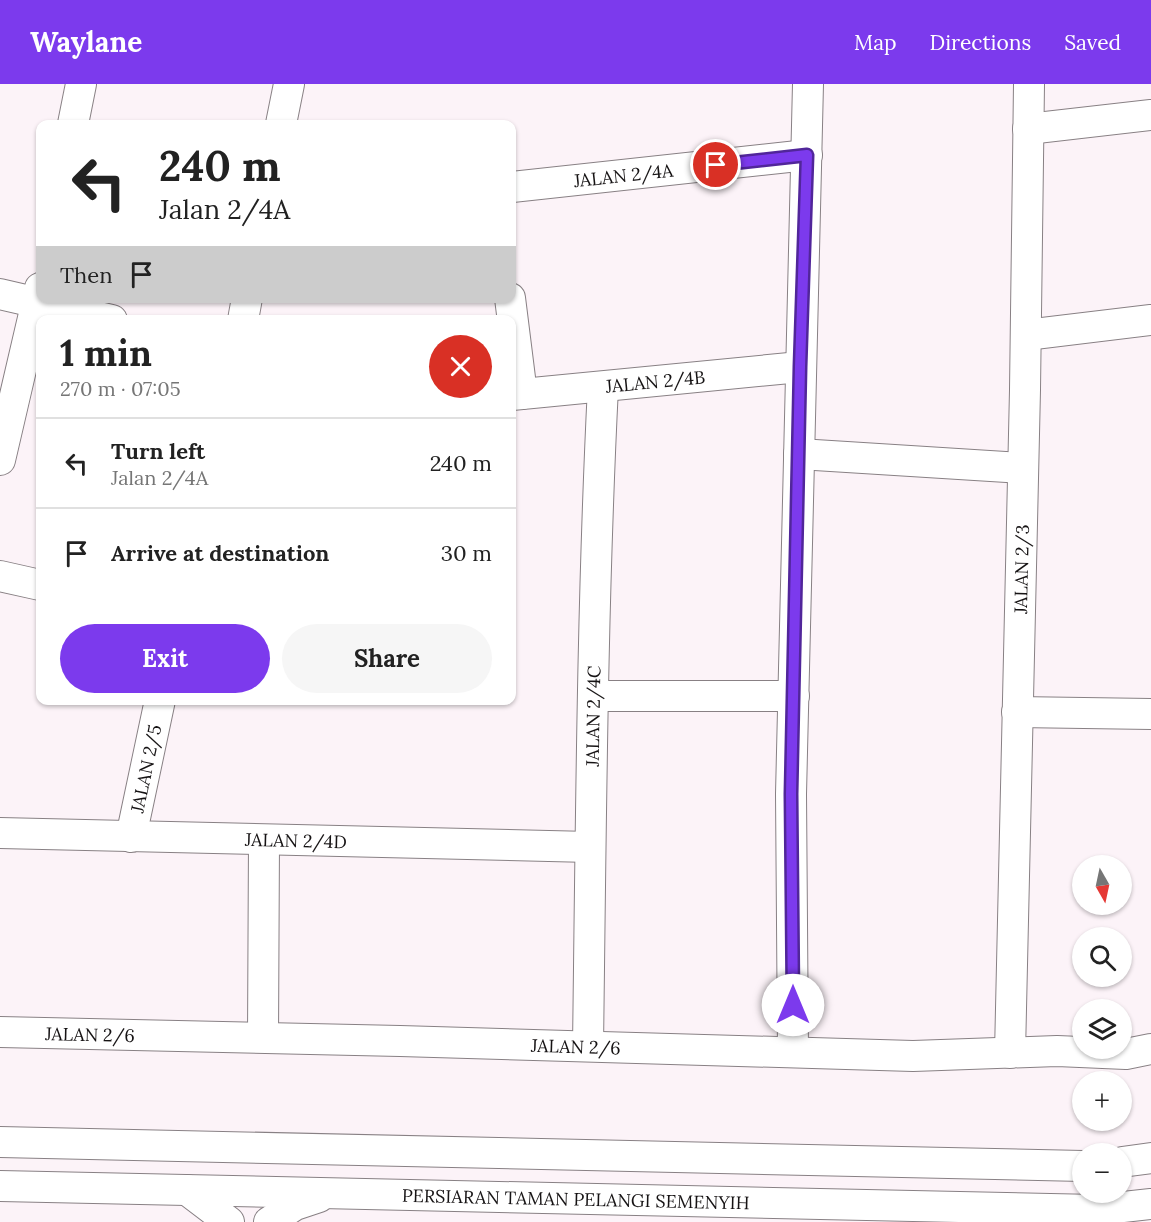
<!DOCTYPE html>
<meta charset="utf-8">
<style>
:root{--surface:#fff;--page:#f6f6f6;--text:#222;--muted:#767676;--line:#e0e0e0;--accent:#7c3aed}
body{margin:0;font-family:Lora,serif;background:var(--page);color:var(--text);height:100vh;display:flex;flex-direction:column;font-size:22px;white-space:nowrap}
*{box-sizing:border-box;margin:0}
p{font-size:20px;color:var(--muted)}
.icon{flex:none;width:33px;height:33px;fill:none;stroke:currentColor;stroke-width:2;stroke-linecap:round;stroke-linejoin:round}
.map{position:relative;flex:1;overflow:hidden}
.drawer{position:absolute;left:36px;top:231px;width:480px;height:390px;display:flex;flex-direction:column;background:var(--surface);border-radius:12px;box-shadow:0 2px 4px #0004}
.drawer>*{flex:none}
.hud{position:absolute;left:36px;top:36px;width:480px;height:183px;border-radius:12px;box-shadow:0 2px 4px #0004;background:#fff;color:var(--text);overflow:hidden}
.needle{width:39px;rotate:171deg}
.controls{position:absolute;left:1072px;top:771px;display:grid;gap:12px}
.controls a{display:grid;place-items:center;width:60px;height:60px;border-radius:50%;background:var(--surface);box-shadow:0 2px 4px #0004;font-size:30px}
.pin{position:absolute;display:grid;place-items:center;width:51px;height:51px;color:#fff;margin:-26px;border:3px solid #fff;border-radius:50%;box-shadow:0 2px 6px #0007}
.me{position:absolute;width:66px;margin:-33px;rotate:0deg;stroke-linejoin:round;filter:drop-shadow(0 0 4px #0008)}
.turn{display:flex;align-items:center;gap:21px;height:126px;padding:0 24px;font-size:27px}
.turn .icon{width:78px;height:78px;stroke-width:2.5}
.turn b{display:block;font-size:42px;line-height:51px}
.then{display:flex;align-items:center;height:57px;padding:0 24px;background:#0003;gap:12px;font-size:22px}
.round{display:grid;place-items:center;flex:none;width:63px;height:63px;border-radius:32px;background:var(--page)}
.head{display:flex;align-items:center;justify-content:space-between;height:102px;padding:0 24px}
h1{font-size:36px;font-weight:700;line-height:45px}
.cta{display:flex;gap:12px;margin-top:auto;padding:12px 24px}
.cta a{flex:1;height:69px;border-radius:36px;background:var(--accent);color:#fff;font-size:24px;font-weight:700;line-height:69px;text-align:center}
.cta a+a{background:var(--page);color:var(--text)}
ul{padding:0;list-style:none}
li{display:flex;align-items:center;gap:18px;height:90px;padding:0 24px;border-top:2px solid var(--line)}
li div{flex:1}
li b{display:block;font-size:22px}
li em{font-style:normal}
header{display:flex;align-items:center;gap:36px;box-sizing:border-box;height:84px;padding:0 30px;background:var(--accent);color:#fff}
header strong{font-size:28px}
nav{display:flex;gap:33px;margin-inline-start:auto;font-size:21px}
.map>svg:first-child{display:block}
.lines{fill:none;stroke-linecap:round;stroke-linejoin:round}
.minor-casing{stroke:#888084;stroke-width:32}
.minor{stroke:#fff;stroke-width:30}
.route-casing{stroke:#51269a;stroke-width:15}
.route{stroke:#7c3aed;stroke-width:10}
.labels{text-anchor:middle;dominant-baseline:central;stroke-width:6;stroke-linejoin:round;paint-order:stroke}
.street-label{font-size:18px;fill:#161314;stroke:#fcf3f8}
</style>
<header>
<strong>Waylane</strong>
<nav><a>Map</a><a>Directions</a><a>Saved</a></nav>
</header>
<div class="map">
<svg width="1151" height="1138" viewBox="0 0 1151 1138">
<rect width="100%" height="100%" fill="#fcf3f8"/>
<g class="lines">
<!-- minor casing -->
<g class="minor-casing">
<g id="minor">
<polyline points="73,40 81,0"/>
<polyline points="281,40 289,0"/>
<polyline points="1028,45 1151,31"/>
<path id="s1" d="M512 103 807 71"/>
<polyline points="0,210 112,236"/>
<polyline points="510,214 522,310"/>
<polyline points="243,236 247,214"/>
<polyline points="1026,251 1151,236"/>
<path id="s2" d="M512 311 800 283"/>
<polyline points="799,370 1023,384"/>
<polyline points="0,376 40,204"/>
<polyline points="0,492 40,501"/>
<polyline points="593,612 794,612"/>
<polyline points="1017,628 1151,630"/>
<path id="s3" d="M0 749 590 763"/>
<path id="s4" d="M131 753 160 616"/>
<path id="s5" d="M0 948 400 957 913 972 1057 967 1126 970 1151 965"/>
<polyline points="263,953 264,756"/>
<path id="s6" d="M588 962C591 742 592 522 603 303"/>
<polyline points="793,968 791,710 808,0"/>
<path id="s7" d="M1010 969 1025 306 1029 0"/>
<polyline points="0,1058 1083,1082"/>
<polyline points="1122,1078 1151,1074"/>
<path id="s8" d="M0 1102 1096 1126 1151 1120"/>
<polyline points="187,1106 229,1138"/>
<polyline points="269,1138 295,1121 319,1113"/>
</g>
</g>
<!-- minor -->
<use href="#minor" class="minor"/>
</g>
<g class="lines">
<!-- route casing -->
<g class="route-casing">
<polyline id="route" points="716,81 807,71 800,283 791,710 793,921"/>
</g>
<!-- route -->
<use href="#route" class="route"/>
</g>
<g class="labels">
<!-- street labels -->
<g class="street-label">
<text stroke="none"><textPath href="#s1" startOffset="112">JALAN 2/4A</textPath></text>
<text stroke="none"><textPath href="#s2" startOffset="144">JALAN 2/4B</textPath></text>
<text stroke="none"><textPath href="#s7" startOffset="484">JALAN 2/3</textPath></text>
<text stroke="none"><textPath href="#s6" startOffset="330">JALAN 2/4C</textPath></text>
<text stroke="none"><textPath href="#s4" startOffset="70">JALAN 2/5</textPath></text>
<text stroke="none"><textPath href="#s3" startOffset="296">JALAN 2/4D</textPath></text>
<text stroke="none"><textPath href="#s5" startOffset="90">JALAN 2/6</textPath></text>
<text stroke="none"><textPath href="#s5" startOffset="576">JALAN 2/6</textPath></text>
<text stroke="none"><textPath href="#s8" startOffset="576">PERSIARAN TAMAN PELANGI SEMENYIH</textPath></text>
</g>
</g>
</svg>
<div class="controls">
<a><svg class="needle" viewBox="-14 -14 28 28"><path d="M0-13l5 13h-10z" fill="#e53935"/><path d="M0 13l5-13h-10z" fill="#767676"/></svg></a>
<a><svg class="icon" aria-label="search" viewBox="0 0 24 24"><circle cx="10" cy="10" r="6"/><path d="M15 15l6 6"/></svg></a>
<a><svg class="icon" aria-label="layers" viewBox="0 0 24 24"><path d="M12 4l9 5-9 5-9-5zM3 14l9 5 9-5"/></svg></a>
<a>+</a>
<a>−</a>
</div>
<div class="pin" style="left:716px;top:81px;background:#d93025"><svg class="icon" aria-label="arrive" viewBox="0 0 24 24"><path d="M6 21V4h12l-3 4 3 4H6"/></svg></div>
<svg class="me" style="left:793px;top:921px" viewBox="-20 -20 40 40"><circle r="19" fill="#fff"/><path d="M0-13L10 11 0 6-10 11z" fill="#7c3aed"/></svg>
<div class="hud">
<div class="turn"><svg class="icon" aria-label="left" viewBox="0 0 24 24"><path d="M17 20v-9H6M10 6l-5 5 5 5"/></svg><div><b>240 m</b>Jalan 2/4A</div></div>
<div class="then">Then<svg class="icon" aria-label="arrive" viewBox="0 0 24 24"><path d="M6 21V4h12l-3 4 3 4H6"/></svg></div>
</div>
<section class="drawer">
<div class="head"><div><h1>1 min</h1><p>270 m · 07:05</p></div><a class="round" style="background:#d93025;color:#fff"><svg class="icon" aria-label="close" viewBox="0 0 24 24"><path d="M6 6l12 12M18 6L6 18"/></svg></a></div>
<ul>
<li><svg class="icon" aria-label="left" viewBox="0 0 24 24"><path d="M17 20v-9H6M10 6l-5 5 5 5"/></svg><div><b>Turn left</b><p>Jalan 2/4A</p></div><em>240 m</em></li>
<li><svg class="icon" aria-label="arrive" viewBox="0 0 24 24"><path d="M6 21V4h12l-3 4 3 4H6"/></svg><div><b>Arrive at destination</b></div><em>30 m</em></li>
</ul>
<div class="cta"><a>Exit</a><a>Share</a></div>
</section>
</div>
